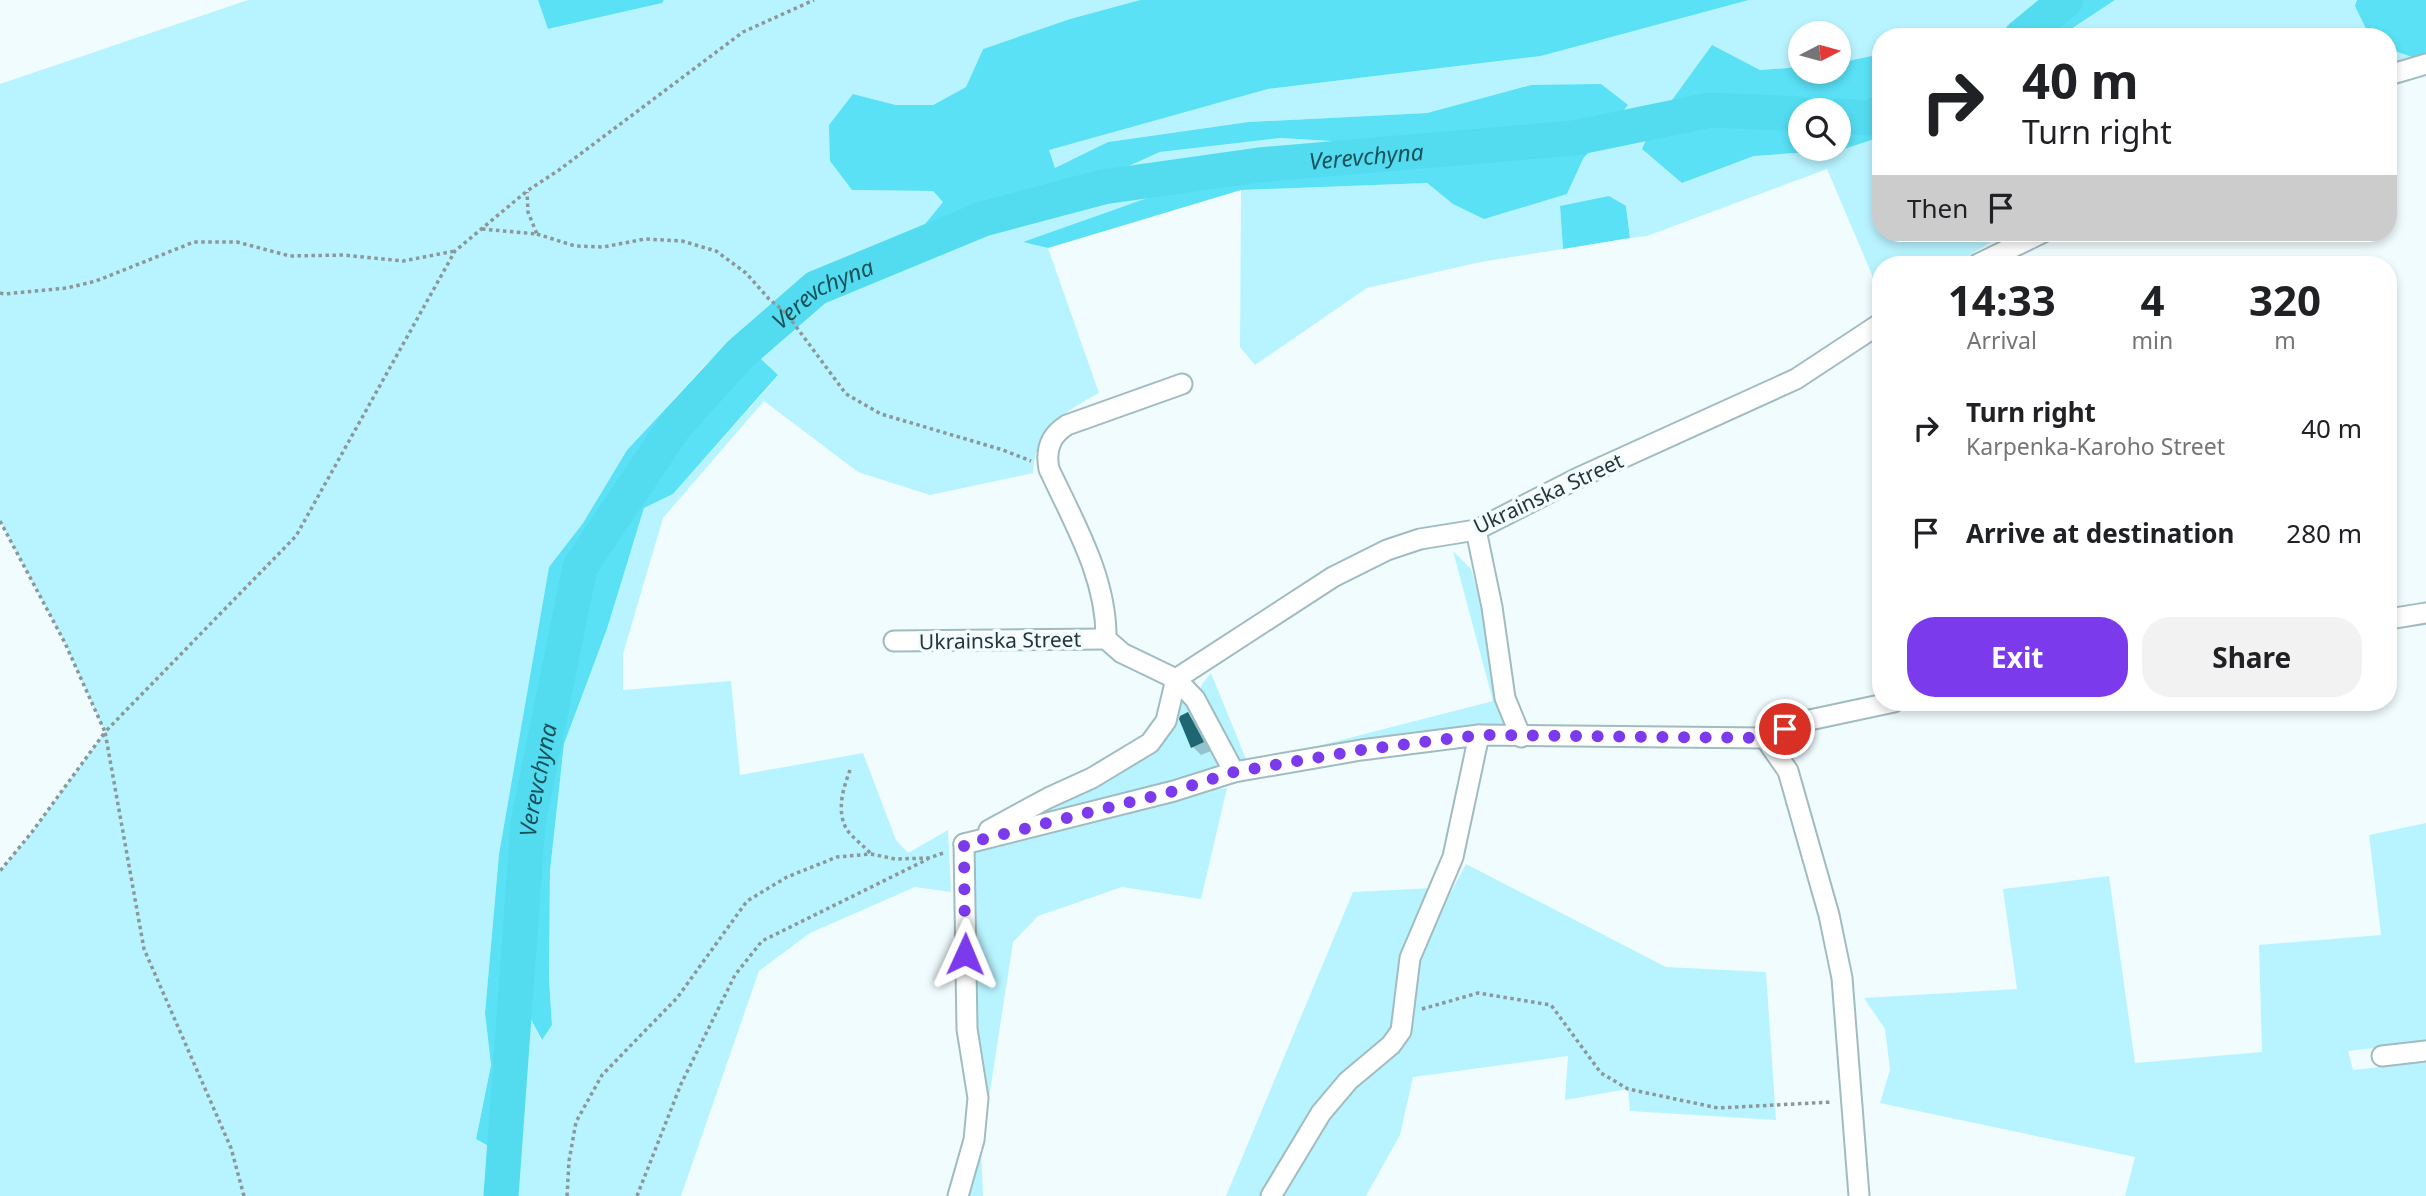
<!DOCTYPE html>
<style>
:root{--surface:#fff;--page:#f2f2f2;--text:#202124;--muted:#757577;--accent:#7c3aed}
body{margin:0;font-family:"Noto Sans",sans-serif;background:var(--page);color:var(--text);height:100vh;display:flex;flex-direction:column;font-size:26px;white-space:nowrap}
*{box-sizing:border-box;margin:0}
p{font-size:23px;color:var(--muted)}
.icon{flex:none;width:38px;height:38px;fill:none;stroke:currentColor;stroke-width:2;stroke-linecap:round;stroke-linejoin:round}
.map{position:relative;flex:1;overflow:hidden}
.panel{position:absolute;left:1872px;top:256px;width:525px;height:455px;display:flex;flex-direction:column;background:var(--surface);border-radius:28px;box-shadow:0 4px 10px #0003}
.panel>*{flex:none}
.guide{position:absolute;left:1872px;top:28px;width:525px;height:214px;border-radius:28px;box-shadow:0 4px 10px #0003;background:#fff;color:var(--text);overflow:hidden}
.needle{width:46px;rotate:84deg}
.fabs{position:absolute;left:1788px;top:21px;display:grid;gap:14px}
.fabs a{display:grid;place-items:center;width:63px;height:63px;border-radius:50%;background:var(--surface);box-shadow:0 4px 10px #0003;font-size:35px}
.pin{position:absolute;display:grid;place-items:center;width:60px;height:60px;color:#fff;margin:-30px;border:4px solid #fff;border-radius:50%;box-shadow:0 2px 7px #0007}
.me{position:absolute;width:77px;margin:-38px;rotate:1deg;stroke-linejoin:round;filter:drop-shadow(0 0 5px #0008)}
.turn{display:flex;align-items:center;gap:24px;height:147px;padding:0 35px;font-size:32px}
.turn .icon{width:91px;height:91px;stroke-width:2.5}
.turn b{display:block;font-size:49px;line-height:60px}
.then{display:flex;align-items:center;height:66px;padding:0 35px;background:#0003;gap:14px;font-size:26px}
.eta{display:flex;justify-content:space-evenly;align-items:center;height:119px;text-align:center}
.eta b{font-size:42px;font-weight:700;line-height:49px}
.button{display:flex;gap:14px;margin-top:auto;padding:14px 35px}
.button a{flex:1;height:80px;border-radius:28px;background:var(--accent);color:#fff;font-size:28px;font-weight:700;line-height:80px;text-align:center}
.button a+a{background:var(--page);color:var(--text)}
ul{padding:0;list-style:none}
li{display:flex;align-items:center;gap:21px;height:105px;padding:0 35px}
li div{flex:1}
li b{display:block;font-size:26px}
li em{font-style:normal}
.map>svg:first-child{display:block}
.green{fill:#b8f4ff;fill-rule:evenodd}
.forest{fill:#5ae1f6;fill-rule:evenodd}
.shadow{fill:#0003}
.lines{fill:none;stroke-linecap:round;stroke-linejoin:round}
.river{stroke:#53dbef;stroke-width:35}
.building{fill:#1e6772}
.minor-casing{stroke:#a0bcc1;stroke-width:23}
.path{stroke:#8c9799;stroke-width:3.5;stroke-dasharray:3.5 3.5;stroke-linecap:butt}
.minor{stroke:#fff;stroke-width:19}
.route{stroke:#7c3aed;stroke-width:12;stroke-dasharray:0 21.6}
.labels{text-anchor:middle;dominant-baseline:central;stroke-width:7;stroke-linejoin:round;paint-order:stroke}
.street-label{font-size:21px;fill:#293436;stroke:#f1fcff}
.water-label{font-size:23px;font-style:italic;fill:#18525a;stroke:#f1fcff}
</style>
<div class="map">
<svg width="2426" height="1196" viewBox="0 0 2426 1196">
<rect width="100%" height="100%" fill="#f1fcff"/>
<!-- green -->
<g class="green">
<path d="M248 0H538L549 29 661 3 664 0H1140L1070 19 983 49 966 87 933 105H896L853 94 852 190 933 191 944 201 952 245 1160 152 1281 138 1379 144 1359 164 1201 179 1024 242 1048 248 1099 393C1064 412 1035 429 1033 473L930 495 858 472 764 401 663 518 623 654V690L731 681 740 775 863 753 896 840 908 853 948 830 951 892 915 887 810 933 759 971 681 1196H0V871L32 832 105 732 65 643 0 521V84ZM761 359 778 376 673 494 644 508 607 629 564 744 550 871 549 979 552 1025 541 1040 525 1004 494 1150 476 1139 491 1065 485 1013 499 854 549 567 583 523 627 450 708 362Z"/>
<polygon points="1749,0 2076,0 2041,28 2023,37 1881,37 1881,54 1844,63 1839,63 1839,33 1801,33 1801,67 1760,70 1712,46 1682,183 1754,156 1841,150 1881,137 1881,233 2006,233 1955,264 1881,264 1881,296 1827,169 1647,236 1630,238 1626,206 1560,206 1563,249 1480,262 1367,288 1255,365 1240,347 1241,190 1427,183 1453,204 1567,194 1583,159 1627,105 1531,85 1427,113 1248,122 1108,142 1055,169 1048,149 1268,89 1541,56"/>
<polygon points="2115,0 2426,0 2426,56 2389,69 2389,37 2059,37"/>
<polygon points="1453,551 1471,569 1487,626 1499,703 1512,730 1460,731 1248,764 1237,763 1199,695 1202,684 1211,673 1248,764 1493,701"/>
<polygon points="1179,688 1229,769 991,833 1149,750"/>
<polygon points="1227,788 1201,899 1122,887 1038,916 1013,942 988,1104 974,1021 968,850 1202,791"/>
<polygon points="2426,823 2426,1042 2348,1051 2353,1070 2426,1062 2426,1196 2125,1196 2135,1157 1880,1103 1890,1070 1885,1029 1864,998 2017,989 2003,889 2109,876 2135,1063 2262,1052 2259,945 2381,935 2369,835"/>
<polygon points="1466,864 1666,967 1766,972 1776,1120 1630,1111 1628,1089 1565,1100 1568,1056 1413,1077 1400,1135 1366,1196 1281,1196 1332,1107 1402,1042 1421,948"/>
<polygon points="1432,888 1394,1025 1267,1192 1260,1196 1226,1196 1353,892"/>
<polygon points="981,1149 983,1196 962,1196"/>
</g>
<!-- forest -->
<g class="forest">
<polygon points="538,0 664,0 662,3 548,29"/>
<polygon points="1140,0 1749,0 1541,56 1268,89 1049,150 1055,168 1108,142 1248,122 1427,113 1531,85 1601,84 1628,105 1583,159 1567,194 1484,219 1453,204 1427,183 1241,190 1048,248 1023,242 1201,179 1359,164 1379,144 1281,138 1160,152 952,245 917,234 943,202 933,191 852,190 830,161 829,125 853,94 896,105 933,105 966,87 983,49 1070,19"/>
<polygon points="2076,0 2115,0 2059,37 2023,37 2041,28"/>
<polygon points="2357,0 2426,0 2426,56 2418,59 2389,49 2389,37 2370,37 2355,6"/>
<path d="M1712 45 1760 70 1801 67V72H1839V63L1881 54V137L1841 150 1754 156 1682 183 1642 149 1651 129ZM1801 110H1839V149H1801Z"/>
<polygon points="1609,196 1626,206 1630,238 1563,249 1560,206"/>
<polygon points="761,359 778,375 673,494 644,508 607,629 564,744 550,871 549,979 552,1025 542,1040 524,1006 495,1150 476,1139 491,1065 485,1013 499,854 549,567 583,523 627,450 709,362"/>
</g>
<!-- shadow -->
<polygon class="shadow" points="1188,714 1196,723 1211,751 1201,755 1193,747"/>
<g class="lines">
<!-- river -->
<g class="river">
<polyline points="2021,37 2066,0"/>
<polyline points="1839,116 1870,118 1881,112"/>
<path id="s1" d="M501 1196 528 823 580 567 674 427 740 354 816 288 983 219 1103 187 1259 165 1574 138 1710 110 1801 114"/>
</g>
</g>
<!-- building -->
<polygon class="building" points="1188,712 1204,742 1191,748 1179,719 1180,716"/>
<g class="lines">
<!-- minor casing -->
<g class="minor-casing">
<g id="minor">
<polyline points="2389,75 2426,64"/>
<polyline points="1978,264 2042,233"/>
<path d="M1182 384 1067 425C1051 435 1045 449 1049 469 1074 523 1107 578 1106 639L1122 653 1176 679 1195 699 1234 772"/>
<polyline points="1476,530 1492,607 1505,698 1521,737"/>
<polyline points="2389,619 2426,613"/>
<polyline points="894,641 1106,639"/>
<polyline points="1176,679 1333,577 1387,550 1420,539 1476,530 1578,478 1796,379 1881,323"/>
<polyline points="1765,738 1788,771 1829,915 1842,978 1859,1196"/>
<polyline points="989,830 1048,798 1092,778 1150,743 1166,721 1176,679"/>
<polyline points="964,844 1174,791 1234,772 1361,750 1479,735 1765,738 1805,721 1894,702"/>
<polyline points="2382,1056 2426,1051"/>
<polyline points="958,1196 974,1140 978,1098 967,1029 964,844"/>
<polyline points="1271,1196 1321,1113 1348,1081 1391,1045 1401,1031 1410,958 1453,857 1479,735"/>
</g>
</g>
<!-- path -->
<g class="path">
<polyline points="482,229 537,234 528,212 527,192"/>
<polyline points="537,234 575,246 603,247 645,239 682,241 716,251 746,273 769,299 786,313 846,394 881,414 1003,450 1031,461"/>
<polyline points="0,293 4,294 67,288 96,281 194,242 237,242 290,256 343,255 403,261 455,251"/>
<polyline points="0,521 65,643 105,732 32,832 0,871"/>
<path d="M850 770C843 789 836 811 847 830 853 838 864 846 871 854"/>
<polyline points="1422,1009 1478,993 1551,1005 1601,1073 1628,1089 1718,1108 1832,1102"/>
<polyline points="244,1196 231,1148 144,949 105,732 296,536 455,251 527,191 559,170 743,32 814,0"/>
<polyline points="567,1196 569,1161 576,1122 602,1075 677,998 747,901 787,877 837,857 871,854 895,859 929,858 946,852"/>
<polyline points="637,1196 681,1084 735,975 762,941 928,859"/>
</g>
<!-- minor -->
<use href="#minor" class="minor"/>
</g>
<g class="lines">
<!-- route -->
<polyline class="route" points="965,954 964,844 1174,791 1234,772 1361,750 1479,735 1765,738 1785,729"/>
</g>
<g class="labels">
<!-- street labels -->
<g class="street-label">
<text transform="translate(1548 493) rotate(-25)">Ukrainska Street</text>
<text transform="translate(1000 640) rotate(-1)">Ukrainska Street</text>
</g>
<!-- water labels -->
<g class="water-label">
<text stroke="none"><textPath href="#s1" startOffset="1573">Verevchyna</textPath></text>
<text stroke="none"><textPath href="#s1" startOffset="1006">Verevchyna</textPath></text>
<text stroke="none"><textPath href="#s1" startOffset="418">Verevchyna</textPath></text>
</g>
</g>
</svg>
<div class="fabs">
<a><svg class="needle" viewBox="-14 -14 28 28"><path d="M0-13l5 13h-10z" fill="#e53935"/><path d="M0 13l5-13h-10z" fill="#757577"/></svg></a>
<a><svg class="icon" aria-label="search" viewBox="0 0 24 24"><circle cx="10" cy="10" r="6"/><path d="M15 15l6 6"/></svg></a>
</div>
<div class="pin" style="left:1785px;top:729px;background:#d93025"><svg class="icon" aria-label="arrive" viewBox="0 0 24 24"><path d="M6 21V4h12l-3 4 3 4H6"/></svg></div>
<svg class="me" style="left:965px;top:954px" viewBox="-20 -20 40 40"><path d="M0-17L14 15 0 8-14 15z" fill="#7c3aed" stroke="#fff" stroke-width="4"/></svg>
<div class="guide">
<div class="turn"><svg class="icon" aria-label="right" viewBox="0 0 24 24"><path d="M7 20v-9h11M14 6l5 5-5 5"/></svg><div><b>40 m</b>Turn right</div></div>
<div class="then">Then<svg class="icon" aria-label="arrive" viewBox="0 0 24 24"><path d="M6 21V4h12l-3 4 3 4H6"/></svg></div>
</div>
<section class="panel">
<div class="eta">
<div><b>14:33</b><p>Arrival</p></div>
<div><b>4</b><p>min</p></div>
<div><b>320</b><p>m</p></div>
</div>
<ul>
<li><svg class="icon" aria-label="right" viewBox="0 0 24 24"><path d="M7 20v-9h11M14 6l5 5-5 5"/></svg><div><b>Turn right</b><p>Karpenka-Karoho Street</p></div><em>40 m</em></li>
<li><svg class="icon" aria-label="arrive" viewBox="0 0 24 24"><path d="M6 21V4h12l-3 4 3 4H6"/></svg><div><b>Arrive at destination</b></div><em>280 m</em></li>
</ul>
<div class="button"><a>Exit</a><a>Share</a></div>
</section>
</div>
